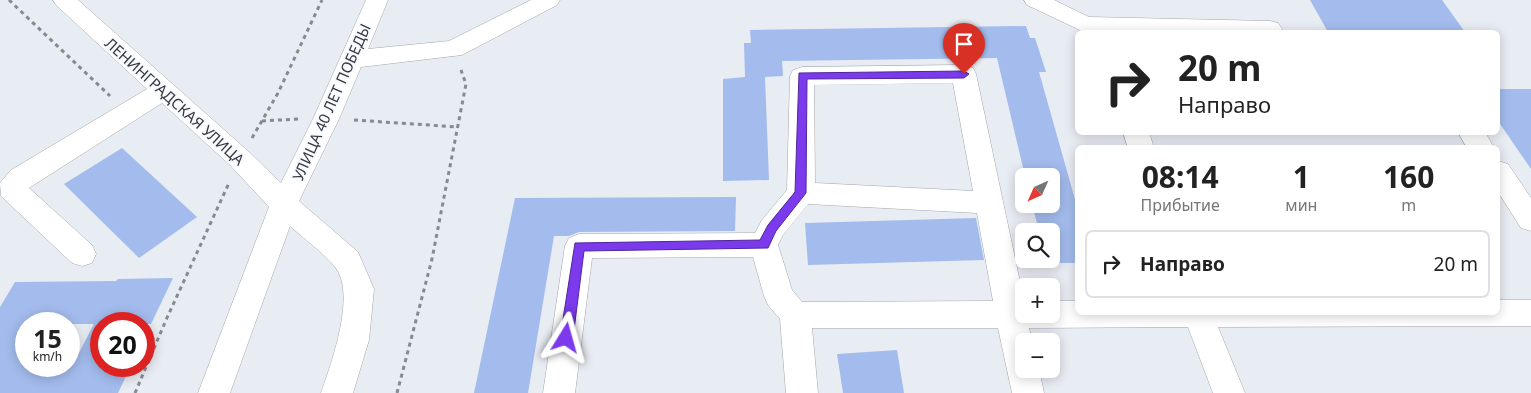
<!DOCTYPE html>
<html lang="ru">
<meta charset="utf-8">
<style>
:root{--surface:#fff;--page:#f6f6f6;--text:#222;--muted:#767676;--line:#e0e0e0}
body{margin:0;font-family:"Noto Sans",sans-serif;background:var(--page);color:var(--text);height:100vh;display:flex;flex-direction:column;font-size:19px;white-space:nowrap}
*{box-sizing:border-box;margin:0}
p{font-size:16px;color:var(--muted)}
.icon{flex:none;width:28px;height:28px;fill:none;stroke:currentColor;stroke-width:2;stroke-linecap:round;stroke-linejoin:round}
.map{position:relative;flex:1;overflow:hidden}
.panel{position:absolute;left:1075px;top:145px;width:425px;height:170px;display:flex;flex-direction:column;background:var(--surface);border-radius:8px;box-shadow:0 2px 12px #0003}
.panel>*{flex:none}
.hud{position:absolute;left:1075px;top:30px;width:425px;height:105px;border-radius:8px;box-shadow:0 2px 12px #0003;background:#fff;color:var(--text);overflow:hidden}
.needle{width:32px;rotate:225deg}
.buttons{position:absolute;left:1015px;top:168px;display:grid;gap:10px}
.buttons a{display:grid;place-items:center;width:45px;height:45px;border-radius:8px;background:var(--surface);box-shadow:0 2px 12px #0003;font-size:25px}
.speed{position:absolute;left:15px;top:312px;display:flex;gap:10px;font-size:25px;font-weight:700;text-align:center}
.speed>*{display:grid;place-content:center;width:65px;height:65px;border-radius:50%;background:var(--surface);box-shadow:0 2px 12px #0003;line-height:1}
.speed small{font-size:12px;font-weight:400}
.speed .limit{border:8px solid #d22;background:#fff;color:#111}
.pin{position:absolute;display:grid;place-items:center;width:42px;height:42px;color:#fff;margin:-51px -21px;border-radius:50% 50% 50% 0;rotate:-45deg;box-shadow:0 0 5px #0007}
.pin .icon{rotate:45deg}
.me{position:absolute;width:55px;margin:-28px;rotate:8deg;stroke-linejoin:round;filter:drop-shadow(0 0 4px #0008)}
.turn{display:flex;align-items:center;gap:18px;height:105px;padding:0 20px;font-size:22px}
.turn .icon{width:65px;height:65px;stroke-width:2.5}
.turn b{display:block;font-size:35px;line-height:42px}
.eta{display:flex;justify-content:space-evenly;align-items:center;height:85px;text-align:center}
.eta b{font-size:30px;font-weight:700;line-height:35px}
ul{padding:0;list-style:none}
li{display:flex;align-items:center;gap:15px;height:68px;margin:0 10px 8px;padding:0 10px;border:2px solid var(--line);border-radius:8px}
li div{flex:1}
li b{display:block;font-size:19px}
li em{font-style:normal}
.map>svg:first-child{display:block}
.building{fill:#a3bced;fill-rule:evenodd}
.lines{fill:none;stroke-linecap:round;stroke-linejoin:round}
.minor-casing{stroke:#a3a7ad;stroke-width:1}
.path{stroke:#878a8e;stroke-width:3;stroke-dasharray:4 4;stroke-linecap:butt}
.minor{fill:#fff;fill-rule:evenodd}
.route{fill:#7c3aed;stroke:#51269a}
.labels{text-anchor:middle;dominant-baseline:central;stroke-width:4;stroke-linejoin:round;paint-order:stroke}
.street-label{font-size:15px;fill:#37393b;stroke:#f6f9ff}
</style>
<div class="map">
<svg width="1531" height="393" viewBox="0 0 1531 393">
<rect width="100%" height="100%" fill="#e8ecf3"/>
<!-- building -->
<g class="building">
<polygon points="1310,0 1442,0 1465,32 1328,32"/>
<polygon points="1026,26 1030,38 1035,38 1046,72 1039,72 1078,210 1078,263 1046,263 1045,259 1051,259 1051,231 1039,231 1032,204 1051,204 1051,176 1025,176 997,58 782,61 783,76 765,77 769,180 723,181 723,79 745,77 744,43 751,43 750,30"/>
<polygon points="1498,89 1531,89 1531,169 1498,121"/>
<polygon points="122,148 197,217 139,258 64,184"/>
<polygon points="736,197 735,231 579,232 569,236 554,236 528,393 474,393 515,198"/>
<polygon points="976,218 984,260 808,265 805,223"/>
<path d="M173 278 151 324H101V366H131L118 393H0V307L15 282 116 281 118 279ZM26 324H94L72 366H26Z"/>
<polygon points="897,350 904,393 843,393 837,354"/>
</g>
<g class="lines">
<!-- minor casing -->
<g class="minor-casing">
<g id="minor">
<path d="M53 0H78L249 152 281 183 313 119 366 0H388L368 49 449 41 531 0H560L557 5 462 55 361 67 339 119 299 201 358 252 374 289 369 340 353 393H321C331 364 357 294 335 267 323 252 304 239 290 226L230 393H198L269 207 231 166 162 103 29 188 92 245 96 254 92 263 82 266 72 263 1 196 0 183 11 170 147 89 56 5Z"/>
<polygon points="1024,0 1054,0 1089,17 1270,21 1278,23 1282,29 1280,32 1084,32 1027,5"/>
<path d="M964 65 973 68 976 74 1024 301V314H1051V301H1078V312H1498V300H1531V326L1218 327 1245 393H1213L1188 327 1029 328 1032 341H1024V369H1039L1044 393H1012L998 328H812L818 393H786L780 319 768 305 764 296 753 257 592 258 575 393H543L565 246 569 238 579 234 755 233 762 220 787 190 790 76 793 70 802 67ZM953 83 973 191 815 183 814 85ZM808 204 977 213 993 301 802 302 792 290 778 245 783 235Z"/>
<polygon points="1123,132 1149,132 1154,148 1128,148"/>
<polygon points="1458,132 1485,132 1494,148 1467,148"/>
<polygon points="1498,161 1508,164 1531,198 1531,231 1521,228 1498,192"/>
</g>
</g>
<!-- path -->
<g class="path">
<polyline points="9,0 110,96"/>
<polyline points="354,120 458,127"/>
<polyline points="262,121 298,119"/>
<polyline points="252,138 278,93 322,0"/>
<polyline points="135,393 166,320 229,183"/>
<polyline points="397,393 432,259 466,84 461,70"/>
</g>
<!-- minor -->
<use href="#minor" class="minor"/>
</g>
<!-- route -->
<polygon class="route" points="964,71 969,74 964,78 807,79 806,193 776,231 768,248 584,251 573,338 571,342 566,344 562,342 560,338 575,243 760,240 768,225 795,192 799,73"/>
<g class="labels">
<!-- street labels -->
<g class="street-label">
<text transform="translate(175 101) rotate(42)">ЛЕНИНГРАДСКАЯ УЛИЦА</text>
<text transform="translate(331 102) rotate(-66)">УЛИЦА 40 ЛЕТ ПОБЕДЫ</text>
</g>
</g>
</svg>
<div class="buttons">
<a><svg class="needle" viewBox="-14 -14 28 28"><path d="M0-13l5 13h-10z" fill="#e53935"/><path d="M0 13l5-13h-10z" fill="#767676"/></svg></a>
<a><svg class="icon" aria-label="search" viewBox="0 0 24 24"><circle cx="10" cy="10" r="6"/><path d="M15 15l6 6"/></svg></a>
<a>+</a>
<a>−</a>
</div>
<div class="speed"><div>15<small>km/h</small></div><div class="limit">20</div></div>
<div class="pin" style="left:964px;top:74px;background:#d93025"><svg class="icon" aria-label="arrive" viewBox="0 0 24 24"><path d="M6 21V4h12l-3 4 3 4H6"/></svg></div>
<svg class="me" style="left:566px;top:338px" viewBox="-20 -20 40 40"><path d="M0-17L14 15 0 8-14 15z" fill="#7c3aed" stroke="#fff" stroke-width="4"/></svg>
<div class="hud">
<div class="turn"><svg class="icon" aria-label="right" viewBox="0 0 24 24"><path d="M7 20v-9h11M14 6l5 5-5 5"/></svg><div><b>20 m</b>Направо</div></div>
</div>
<section class="panel">
<div class="eta">
<div><b>08:14</b><p>Прибытие</p></div>
<div><b>1</b><p>мин</p></div>
<div><b>160</b><p>m</p></div>
</div>
<ul>
<li><svg class="icon" aria-label="right" viewBox="0 0 24 24"><path d="M7 20v-9h11M14 6l5 5-5 5"/></svg><div><b>Направо</b></div><em>20 m</em></li>
</ul>
</section>
</div>
